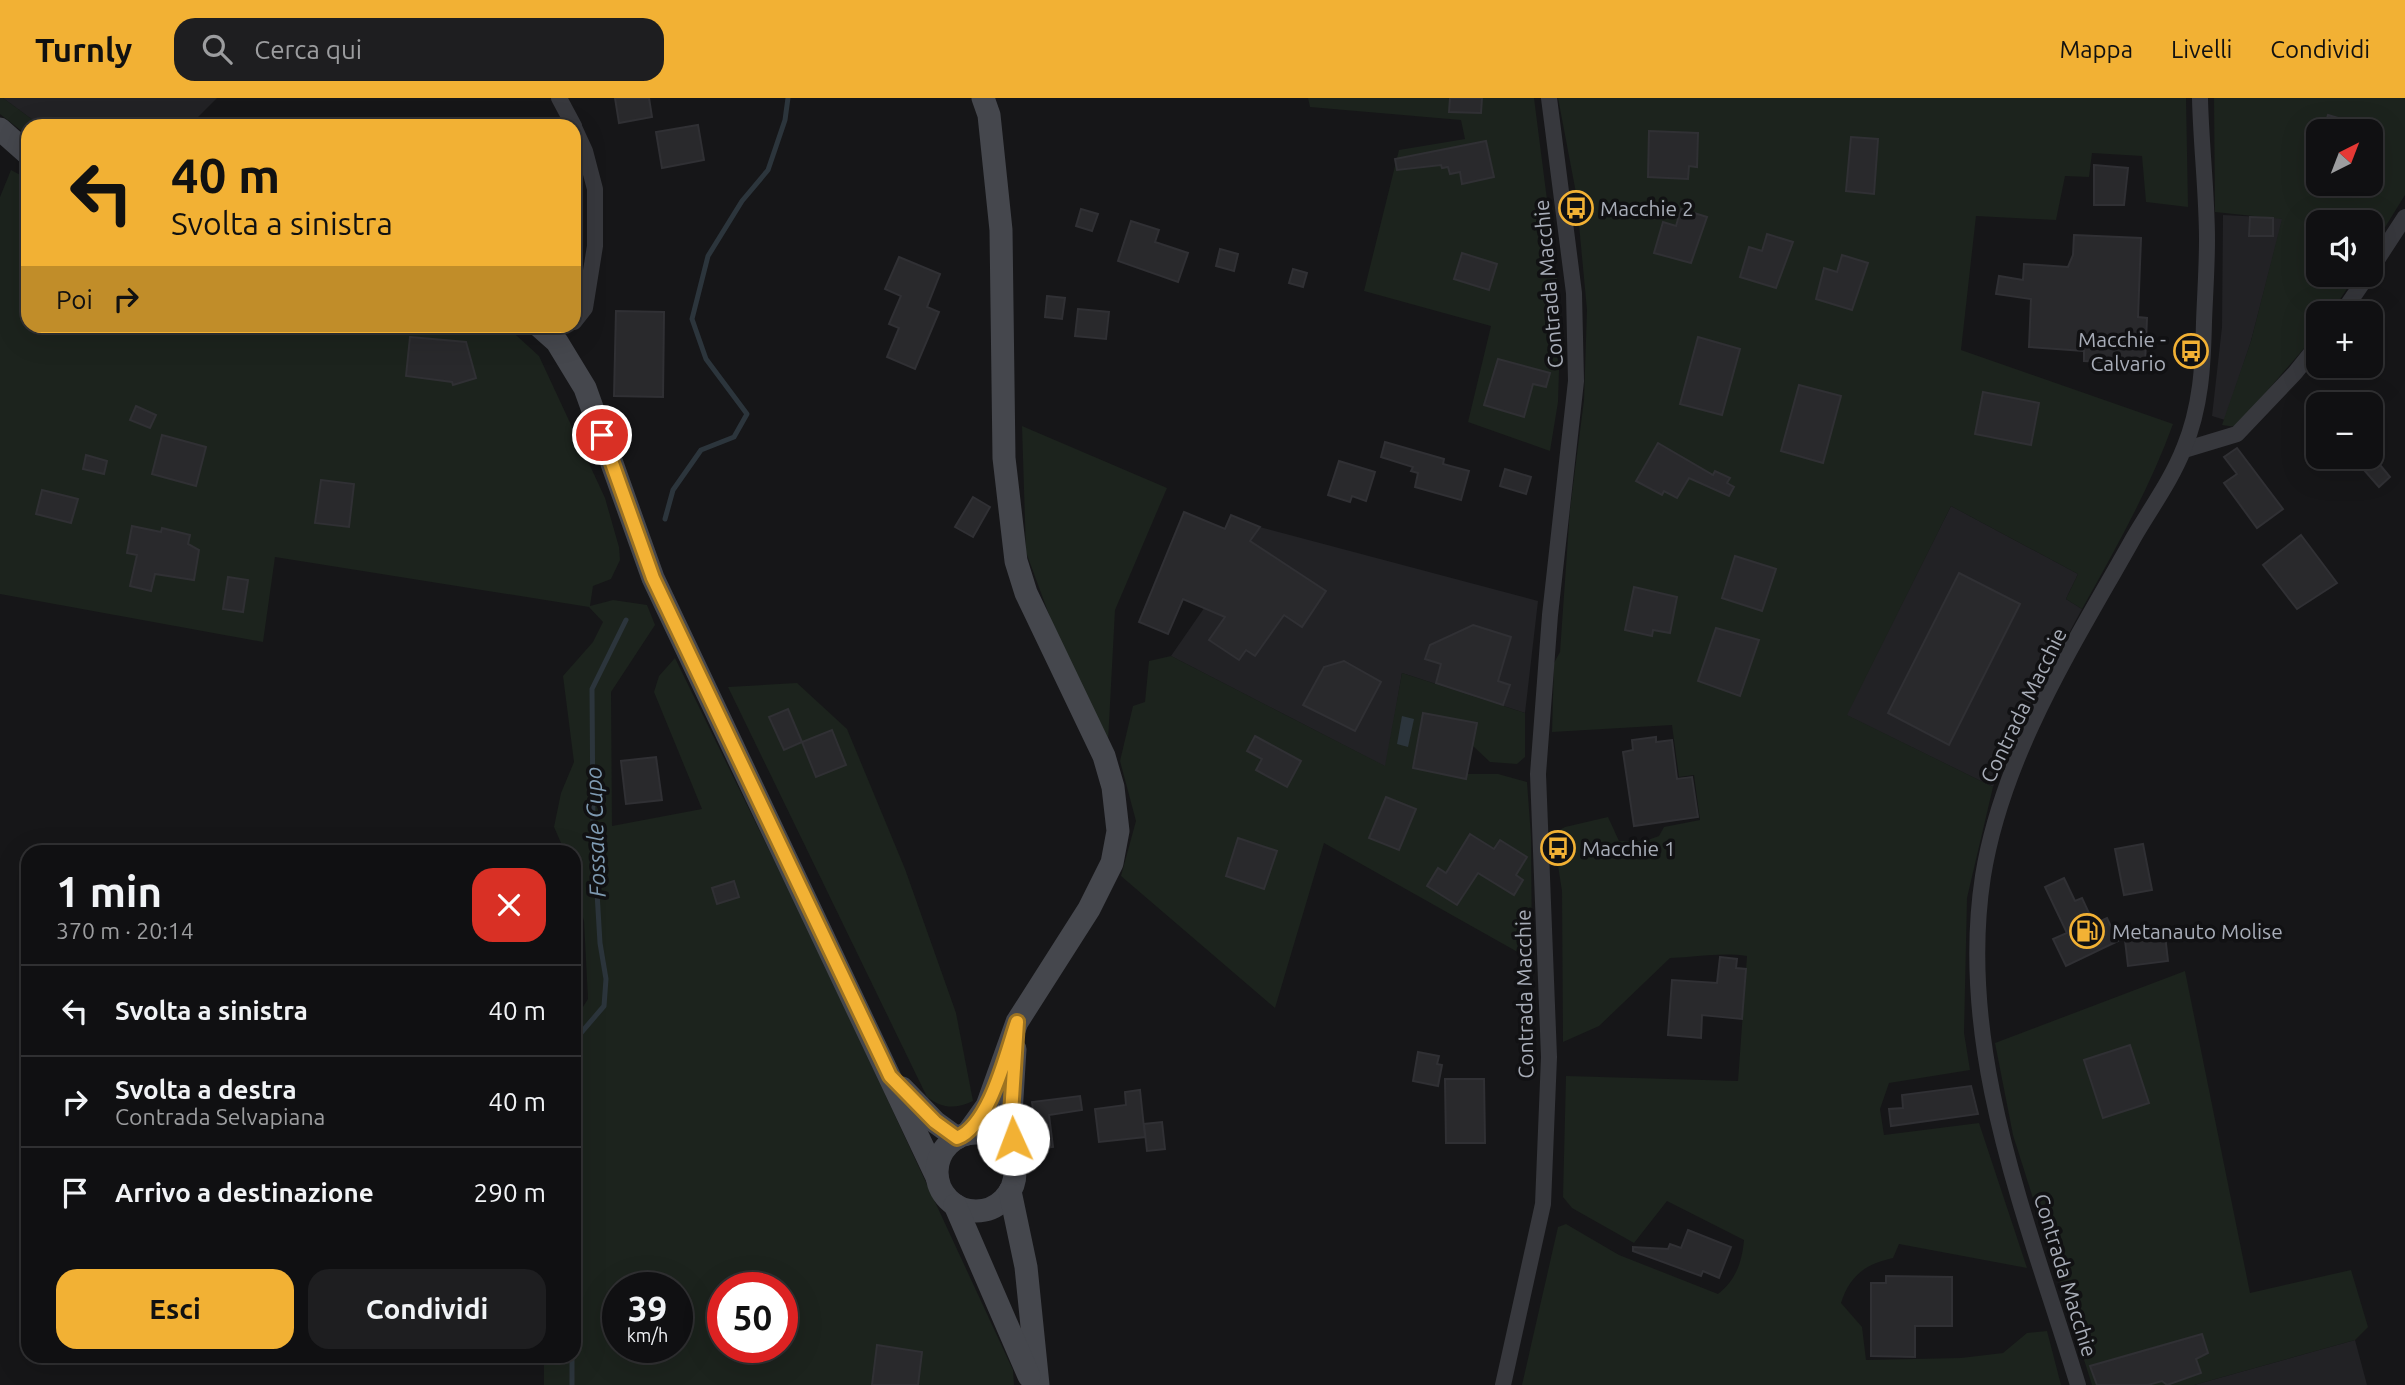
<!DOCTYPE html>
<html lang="it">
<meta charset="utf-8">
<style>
:root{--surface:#101012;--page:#1e1e20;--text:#f1f3f6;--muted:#9c9d9f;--line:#303032;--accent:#f2b134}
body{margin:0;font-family:Ubuntu,sans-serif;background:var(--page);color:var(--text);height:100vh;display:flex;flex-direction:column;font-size:26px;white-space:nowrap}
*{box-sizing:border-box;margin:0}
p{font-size:23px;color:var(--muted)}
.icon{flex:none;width:38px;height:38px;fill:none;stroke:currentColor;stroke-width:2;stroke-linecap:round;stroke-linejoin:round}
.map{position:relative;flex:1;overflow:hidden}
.drawer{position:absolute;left:21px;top:747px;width:560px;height:518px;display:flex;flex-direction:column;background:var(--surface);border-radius:21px;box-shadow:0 7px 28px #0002,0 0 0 2px var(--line)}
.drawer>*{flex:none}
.guide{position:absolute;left:21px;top:21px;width:560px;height:214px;border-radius:21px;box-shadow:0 7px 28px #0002,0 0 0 2px var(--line);background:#f2b134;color:#111;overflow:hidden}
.needle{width:46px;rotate:42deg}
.buttons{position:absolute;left:2306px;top:21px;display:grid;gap:14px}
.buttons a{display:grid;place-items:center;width:77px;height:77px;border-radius:14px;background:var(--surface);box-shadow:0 7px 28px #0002,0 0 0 2px var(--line);font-size:35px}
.speed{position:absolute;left:602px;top:1174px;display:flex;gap:14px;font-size:35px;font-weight:700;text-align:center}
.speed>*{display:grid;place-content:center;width:91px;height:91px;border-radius:50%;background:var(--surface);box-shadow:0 7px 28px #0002,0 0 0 2px var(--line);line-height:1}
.speed small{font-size:18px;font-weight:400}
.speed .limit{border:10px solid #d22;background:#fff;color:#111}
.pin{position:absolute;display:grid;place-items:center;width:60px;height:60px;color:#fff;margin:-30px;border:4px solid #fff;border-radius:50%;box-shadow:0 2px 7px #0007}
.me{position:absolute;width:77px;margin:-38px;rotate:358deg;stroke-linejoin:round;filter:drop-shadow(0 0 5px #0008)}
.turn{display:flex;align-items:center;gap:24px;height:147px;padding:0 35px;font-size:32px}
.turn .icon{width:91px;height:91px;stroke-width:2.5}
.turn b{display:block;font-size:49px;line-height:60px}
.then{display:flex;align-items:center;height:66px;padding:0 35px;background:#0003;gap:14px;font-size:26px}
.round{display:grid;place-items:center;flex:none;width:74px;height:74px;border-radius:21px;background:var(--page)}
.summary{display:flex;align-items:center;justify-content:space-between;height:119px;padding:0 35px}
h1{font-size:42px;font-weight:600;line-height:52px}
.button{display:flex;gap:14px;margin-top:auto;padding:14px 35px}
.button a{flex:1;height:80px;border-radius:21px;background:var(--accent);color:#111;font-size:28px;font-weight:600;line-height:80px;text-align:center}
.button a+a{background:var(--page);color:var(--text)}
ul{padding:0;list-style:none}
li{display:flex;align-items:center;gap:21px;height:91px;padding:0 35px;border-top:2px solid var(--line)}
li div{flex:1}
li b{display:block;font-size:26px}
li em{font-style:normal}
header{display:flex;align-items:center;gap:42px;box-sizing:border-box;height:98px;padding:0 35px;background:var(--accent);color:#111}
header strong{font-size:33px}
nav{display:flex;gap:38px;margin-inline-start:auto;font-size:24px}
.search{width:490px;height:63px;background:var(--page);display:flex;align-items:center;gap:18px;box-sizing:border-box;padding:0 24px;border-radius:21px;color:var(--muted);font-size:26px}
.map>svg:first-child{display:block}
.built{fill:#222225}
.green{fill:#1c231d;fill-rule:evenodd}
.water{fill:#2c353c}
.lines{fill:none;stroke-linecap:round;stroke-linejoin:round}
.stream{stroke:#2c353c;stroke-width:5}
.building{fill:#29292c;stroke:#303034;stroke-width:2}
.street{stroke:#37383d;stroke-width:16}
.secondary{stroke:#45474d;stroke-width:23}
.route-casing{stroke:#9d7322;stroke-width:18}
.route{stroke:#f2b134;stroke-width:12}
.labels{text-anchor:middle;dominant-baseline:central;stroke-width:7;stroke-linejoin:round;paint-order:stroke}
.poi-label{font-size:21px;fill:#a8adb8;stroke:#111113;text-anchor:start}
.street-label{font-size:21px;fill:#a8adb8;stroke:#111113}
.water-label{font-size:23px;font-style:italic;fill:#7f9bb3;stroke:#111113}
</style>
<header>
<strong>Turnly</strong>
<div class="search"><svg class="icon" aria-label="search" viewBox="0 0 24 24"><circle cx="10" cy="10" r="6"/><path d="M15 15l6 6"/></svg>Cerca qui</div>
<nav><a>Mappa</a><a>Livelli</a><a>Condividi</a></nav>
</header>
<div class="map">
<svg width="2405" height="1287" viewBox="0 0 2405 1287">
<rect width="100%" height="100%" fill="#161618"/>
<!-- built -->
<g class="built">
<polygon points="3,0 217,0 189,28 41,28"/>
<polygon points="2223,117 2283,120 2251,243 2225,322 2212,318 2222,229"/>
<polygon points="1951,408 2078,476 2066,501 2082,511 2022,622 1993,689 1846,617"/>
<polygon points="1260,429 1538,503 1525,615 1402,575 1386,669 1171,558"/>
<polygon points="2355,1242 2367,1287 2194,1287"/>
</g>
<!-- green -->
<g class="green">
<polygon points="0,0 3,0 41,28 28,28 28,38 0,16"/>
<polygon points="1308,0 1534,0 1561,211 1558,304 1550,353 1468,324 1491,228 1364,193 1399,52 1465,41 1461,22 1310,9"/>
<path d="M1558 0H2186L2188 109 2146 104 2142 58 2092 55 2089 79 2065 78 2056 122 1976 118 1961 252 2173 326C2149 392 2116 450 2082 511L2066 501 2078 476 1951 408 1847 617 1993 689 1967 800 1964 935 1970 972 1889 985 1880 1011 1884 1037 1979 1025 2027 1170 1899 1146 1893 1160C1866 1166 1850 1177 1841 1205L1862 1229 1866 1262 1961 1260 2003 1255 2027 1235 2047 1233 2061 1287H1522L1558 1129 1566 1126 1619 1157 1718 1196C1736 1182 1742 1164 1744 1142L1667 1103 1634 1145 1572 1110 1563 1099 1566 978 1738 983 1747 858C1721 854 1696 859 1670 860L1599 928 1563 944 1562 793 1553 736 1565 729 1608 719 1619 743H1645L1659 738 1664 729 1700 722 1694 677 1679 679 1672 627 1552 634 1554 565 1560 554 1570 411 1584 302 1587 212 1576 95Z"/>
<path d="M2214 0H2405V97L2371 152V124H2319V177H2356L2331 215H2319V233L2236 329 2222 327 2251 243 2282 121 2215 114ZM2319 33H2371V86H2319Z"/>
<path d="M11 72 28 81V228H506L539 258 605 400 619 449 620 462 611 481 593 488 590 508 613 502 647 507 655 527 611 594 612 728 702 711 654 594 659 578 675 560 820 856 1013 1272 1014 1287H544V1258H574V923L588 901 584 823 574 788V754H565L554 729 561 695 574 664 563 578 593 544 603 524 589 509 275 459 263 544 0 496V99ZM618 1190H677V1250H618ZM723 1190H782V1250H723Z"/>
<polygon points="1022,328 1167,390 1115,512 1108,644 1051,522 1026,454"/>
<polygon points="1171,558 1385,668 1402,575 1525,615 1525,659 1517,666 1490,664 1473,648 1467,676 1498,676 1527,684 1531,738 1532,862 1324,745 1275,910 1121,778 1136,723 1120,663 1133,608 1145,604 1149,563"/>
<path d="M797 585 847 631 905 771 956 915 973 1003C955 1011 943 1011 927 999L728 589Z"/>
<polygon points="2185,873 2250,1195 2351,1172 2368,1229 2355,1242 2194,1287 2092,1287 2013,1037 1995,945"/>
</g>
<!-- water -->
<polygon class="water" points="1402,618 1414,621 1408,649 1397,646"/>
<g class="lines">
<!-- stream -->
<g class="stream">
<polyline points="665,421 673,392 701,352 734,339 747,316 706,261 692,221 708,158 742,103 768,72 785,22 788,0"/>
<polyline points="574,943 604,908 606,881 600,845 593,727 592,591 626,522"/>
<polyline points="572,1258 572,1287"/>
</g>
</g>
<!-- building -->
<g class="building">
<polygon points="615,0 649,0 652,19 619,25"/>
<polygon points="1450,0 1482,0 1481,15 1449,14"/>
<polygon points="2328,17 2369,29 2369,33 2323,33"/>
<polygon points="698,27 704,62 662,70 656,34"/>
<polygon points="1649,33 1698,35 1697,69 1689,68 1688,81 1648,79"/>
<polygon points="1851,39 1878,41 1874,96 1846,93"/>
<polygon points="1486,43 1494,79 1462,86 1460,74 1450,76 1448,69 1442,70 1441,67 1397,72 1395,61"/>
<polygon points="2094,67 2128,70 2124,107 2094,107"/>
<polygon points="1081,111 1098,116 1092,133 1076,128"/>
<polygon points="1681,111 1707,119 1691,165 1654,155 1663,124 1676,128"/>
<polygon points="2250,119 2273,120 2273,138 2249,138"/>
<polygon points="1131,123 1159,132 1155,144 1188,155 1178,184 1118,163"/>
<polygon points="1767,136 1793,144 1776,190 1740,179 1749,149 1762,153"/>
<polygon points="2074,137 2141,140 2138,219 2147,220 2145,266 2084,263 2084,253 2029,249 2031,201 1996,196 1999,178 2023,182 2024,166 2068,169 2073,157"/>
<polygon points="1220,151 1238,156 1234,173 1216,168"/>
<polygon points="1462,155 1497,166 1489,192 1454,181"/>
<polygon points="1842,157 1868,165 1852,212 1816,201 1824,170 1837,174"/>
<polygon points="899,159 940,176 927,209 939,214 915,271 887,259 899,230 889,226 901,198 885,191"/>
<polygon points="1293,171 1307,175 1303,189 1289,185"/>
<polygon points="1047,198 1065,200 1062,221 1045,219"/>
<polygon points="1078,211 1109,214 1106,241 1075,238"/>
<polygon points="616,213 664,214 663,299 614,298"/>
<polygon points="410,239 466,244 476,280 453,287 452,284 406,278"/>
<polygon points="1698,239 1740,251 1722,317 1680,306"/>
<polygon points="1498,261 1550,275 1546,289 1533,286 1524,319 1484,307"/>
<polygon points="1799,287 1841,298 1823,365 1781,353"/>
<polygon points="1983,294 2039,305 2031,347 1975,336"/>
<polygon points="136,308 156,317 150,330 130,322"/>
<polygon points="162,337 206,349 196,388 152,376"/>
<polygon points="1385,344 1444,361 1443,366 1469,373 1461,402 1415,389 1418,375 1411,373 1413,369 1381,359"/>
<polygon points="1658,345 1713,377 1715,373 1730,380 1727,385 1734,389 1729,398 1689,380 1677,400 1664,393 1662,397 1636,383"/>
<polygon points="2237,350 2283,411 2257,430 2224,385 2237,376 2224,359"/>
<polygon points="2371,356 2390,379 2379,389 2357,364"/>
<polygon points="86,357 107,363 104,376 83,371"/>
<polygon points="1339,363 1375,374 1366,403 1352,398 1350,404 1328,397"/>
<polygon points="1505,371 1531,379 1526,396 1500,388"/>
<polygon points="321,382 354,386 349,429 315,425"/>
<polygon points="42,392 78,401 71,425 36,416"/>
<polygon points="973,399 990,409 973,439 955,429"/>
<polygon points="1184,414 1225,431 1231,417 1260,429 1250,443 1326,493 1302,529 1284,517 1255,558 1246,552 1239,562 1209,542 1225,519 1183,501 1168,536 1139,524"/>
<polygon points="132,428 161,434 162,430 190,437 188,446 199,452 194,482 155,476 151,493 130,488 137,457 127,455"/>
<polygon points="2301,437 2337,485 2297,511 2263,467"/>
<polygon points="1735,458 1776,471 1762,513 1722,500"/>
<polygon points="1959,475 2020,506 1949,647 1888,615"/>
<polygon points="228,479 248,482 243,514 223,511"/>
<polygon points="1634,489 1677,499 1670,535 1653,532 1652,538 1625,532"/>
<polygon points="1473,527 1511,539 1498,583 1510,587 1503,607 1436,585 1441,566 1425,561 1430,547"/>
<polygon points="1716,530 1759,542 1740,598 1698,583"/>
<polygon points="1344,563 1381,584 1355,633 1303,607 1324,569"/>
<polygon points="788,611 802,644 784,652 769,619"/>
<polygon points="1423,615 1477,625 1466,681 1413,670"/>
<polygon points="832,632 846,667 816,679 802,644"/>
<polygon points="1255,638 1301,663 1287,689 1256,672 1262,661 1247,653"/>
<polygon points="1656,639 1656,644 1672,642 1677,681 1692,679 1698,719 1634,728 1623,654 1633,652 1632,642"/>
<polygon points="656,659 662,702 626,706 621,663"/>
<polygon points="1386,699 1416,711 1399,752 1369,740"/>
<polygon points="1470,736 1494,751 1500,742 1527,759 1516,777 1523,782 1514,797 1478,775 1457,807 1427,788 1438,770 1446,775"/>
<polygon points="1238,740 1277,753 1264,791 1226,778"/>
<polygon points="2143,746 2152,792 2124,797 2115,751"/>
<polygon points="2064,780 2075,803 2082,800 2094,826 2107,820 2118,843 2066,868 2053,841 2067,835 2045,789"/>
<polygon points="734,783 739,799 717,806 712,790"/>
<polygon points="2165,837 2168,863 2128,868 2125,842"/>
<polygon points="1720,859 1737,861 1736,870 1746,871 1742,921 1702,917 1701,940 1668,937 1672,882 1717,885"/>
<polygon points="2130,947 2149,1005 2103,1020 2084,962"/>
<polygon points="1418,954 1439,958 1437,966 1442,967 1438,988 1413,983"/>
<polygon points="1445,981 1484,981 1485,1045 1446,1045"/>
<polygon points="1971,988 1978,1016 1891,1028 1889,1011 1903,1010 1902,997"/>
<polygon points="1140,992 1145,1039 1099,1044 1095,1011 1126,1007 1125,994"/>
<polygon points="1080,998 1082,1012 1049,1017 1053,1049 1038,1051 1032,1004"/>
<polygon points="1162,1024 1165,1051 1147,1053 1144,1026"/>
<polygon points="1688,1132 1731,1149 1719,1180 1703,1173 1701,1178 1633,1153 1633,1149 1668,1151 1670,1146 1681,1150"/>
<polygon points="1886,1178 1952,1179 1952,1228 1915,1228 1915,1259 1871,1258 1871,1185 1886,1185"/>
<polygon points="2202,1236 2208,1255 2196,1261 2201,1275 2167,1287 2162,1283 2148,1287 2097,1287 2090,1268"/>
<polygon points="877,1247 922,1254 918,1287 872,1287"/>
</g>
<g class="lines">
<!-- street -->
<g class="street">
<polyline points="559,0 574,28"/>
<polyline points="574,29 585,53 595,91 595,148 585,210 574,224"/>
<polyline points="2371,171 2405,119"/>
<polyline points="2342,215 2368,177"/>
<polyline points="2184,352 2237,336 2295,275 2319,245"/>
<polyline points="1503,1287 1543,1106 1549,959 1538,676 1550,517 1576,283 1574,195 1549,0"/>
<path d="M2078 1287C2028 1123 1956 952 1983 778 2003 655 2074 546 2134 439 2151 410 2172 381 2184 350 2201 309 2203 268 2204 224 2205 197 2207 169 2207 142 2207 95 2201 47 2200 0"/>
</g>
<!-- secondary -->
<g class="secondary">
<polyline points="0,31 28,56"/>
<polyline points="539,228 557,244 585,290 653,480 937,1079"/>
<polyline points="902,990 935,1024 957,1040"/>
<circle cx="976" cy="1074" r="39"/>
<polyline points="967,1036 987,1008 1017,924 1089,811 1112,765 1118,733 1113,689 1104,658 1026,495 1016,463 1004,360 1001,132 989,17 983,0"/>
<polyline points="1014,1064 1011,1016 1015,951"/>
<polyline points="1010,1093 1026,1169 1038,1287"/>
<polyline points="955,1107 1029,1278"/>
</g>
</g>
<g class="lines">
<!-- route casing -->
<g class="route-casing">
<path id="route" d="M602 337 653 480 890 978 935 1024 957 1040C990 1027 1006 956 1017 924L1011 1016 1013 1041"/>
</g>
<!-- route -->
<use href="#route" class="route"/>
</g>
<!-- icons -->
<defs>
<g id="bus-ring" transform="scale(1.75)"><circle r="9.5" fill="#111113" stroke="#f2b134" stroke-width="1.5"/><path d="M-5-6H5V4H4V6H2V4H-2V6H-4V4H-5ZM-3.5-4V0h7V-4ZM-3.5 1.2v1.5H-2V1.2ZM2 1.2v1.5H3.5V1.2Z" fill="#f2b134"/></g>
<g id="fuel-ring" transform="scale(1.75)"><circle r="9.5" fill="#111113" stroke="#f2b134" stroke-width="1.5"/><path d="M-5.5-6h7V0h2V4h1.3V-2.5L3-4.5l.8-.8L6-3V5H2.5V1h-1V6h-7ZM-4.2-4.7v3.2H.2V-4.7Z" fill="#f2b134"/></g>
</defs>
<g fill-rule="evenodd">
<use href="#bus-ring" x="1576" y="110"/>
<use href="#bus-ring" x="2191" y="253"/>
<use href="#bus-ring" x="1558" y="750"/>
<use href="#fuel-ring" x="2087" y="833"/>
</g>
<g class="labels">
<!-- poi labels -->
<g class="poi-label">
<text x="1600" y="110">Macchie 2</text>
<text x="2166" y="241" text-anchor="end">Macchie -<tspan x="2166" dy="24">Calvario</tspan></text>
<text x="1582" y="750">Macchie 1</text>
<text x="2112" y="833">Metanauto Molise</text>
</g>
<!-- street labels -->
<g class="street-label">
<text transform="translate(1548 186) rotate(-95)">Contrada Macchie</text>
<text transform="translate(2023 607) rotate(-64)">Contrada Macchie</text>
<text transform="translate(1524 896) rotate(-91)">Contrada Macchie</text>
<text transform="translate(2066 1177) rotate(73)">Contrada Macchie</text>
</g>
<!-- water labels -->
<g class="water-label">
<text transform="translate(595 734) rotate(-92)">Fossale Cupo</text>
</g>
</g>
</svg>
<div class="buttons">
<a><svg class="needle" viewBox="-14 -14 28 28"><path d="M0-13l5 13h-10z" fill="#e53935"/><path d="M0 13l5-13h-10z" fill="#9c9d9f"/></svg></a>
<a><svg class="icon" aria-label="sound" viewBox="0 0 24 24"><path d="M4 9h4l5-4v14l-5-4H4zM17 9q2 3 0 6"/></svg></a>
<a>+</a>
<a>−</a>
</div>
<div class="speed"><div>39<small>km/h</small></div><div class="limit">50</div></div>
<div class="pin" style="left:602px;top:337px;background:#d93025"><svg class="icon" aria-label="arrive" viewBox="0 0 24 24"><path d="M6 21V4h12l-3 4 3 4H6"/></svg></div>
<svg class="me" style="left:1013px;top:1041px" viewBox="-20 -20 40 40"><circle r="19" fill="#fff"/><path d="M0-13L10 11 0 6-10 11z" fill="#f2b134"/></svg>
<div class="guide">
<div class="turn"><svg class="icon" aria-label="left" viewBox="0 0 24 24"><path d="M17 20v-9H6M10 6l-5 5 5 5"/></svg><div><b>40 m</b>Svolta a sinistra</div></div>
<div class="then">Poi<svg class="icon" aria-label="right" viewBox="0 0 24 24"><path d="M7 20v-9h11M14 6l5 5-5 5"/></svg></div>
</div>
<section class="drawer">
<div class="summary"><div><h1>1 min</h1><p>370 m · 20:14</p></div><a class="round" style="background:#d93025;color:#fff"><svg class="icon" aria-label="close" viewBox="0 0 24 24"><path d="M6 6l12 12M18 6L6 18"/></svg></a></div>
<ul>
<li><svg class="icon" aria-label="left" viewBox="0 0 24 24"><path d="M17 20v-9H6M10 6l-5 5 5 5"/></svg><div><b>Svolta a sinistra</b></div><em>40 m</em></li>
<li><svg class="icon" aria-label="right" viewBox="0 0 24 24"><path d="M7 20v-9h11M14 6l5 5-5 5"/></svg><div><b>Svolta a destra</b><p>Contrada Selvapiana</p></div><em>40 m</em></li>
<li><svg class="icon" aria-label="arrive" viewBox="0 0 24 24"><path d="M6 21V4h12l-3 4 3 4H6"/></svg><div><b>Arrivo a destinazione</b></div><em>290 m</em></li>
</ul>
<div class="button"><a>Esci</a><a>Condividi</a></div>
</section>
</div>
